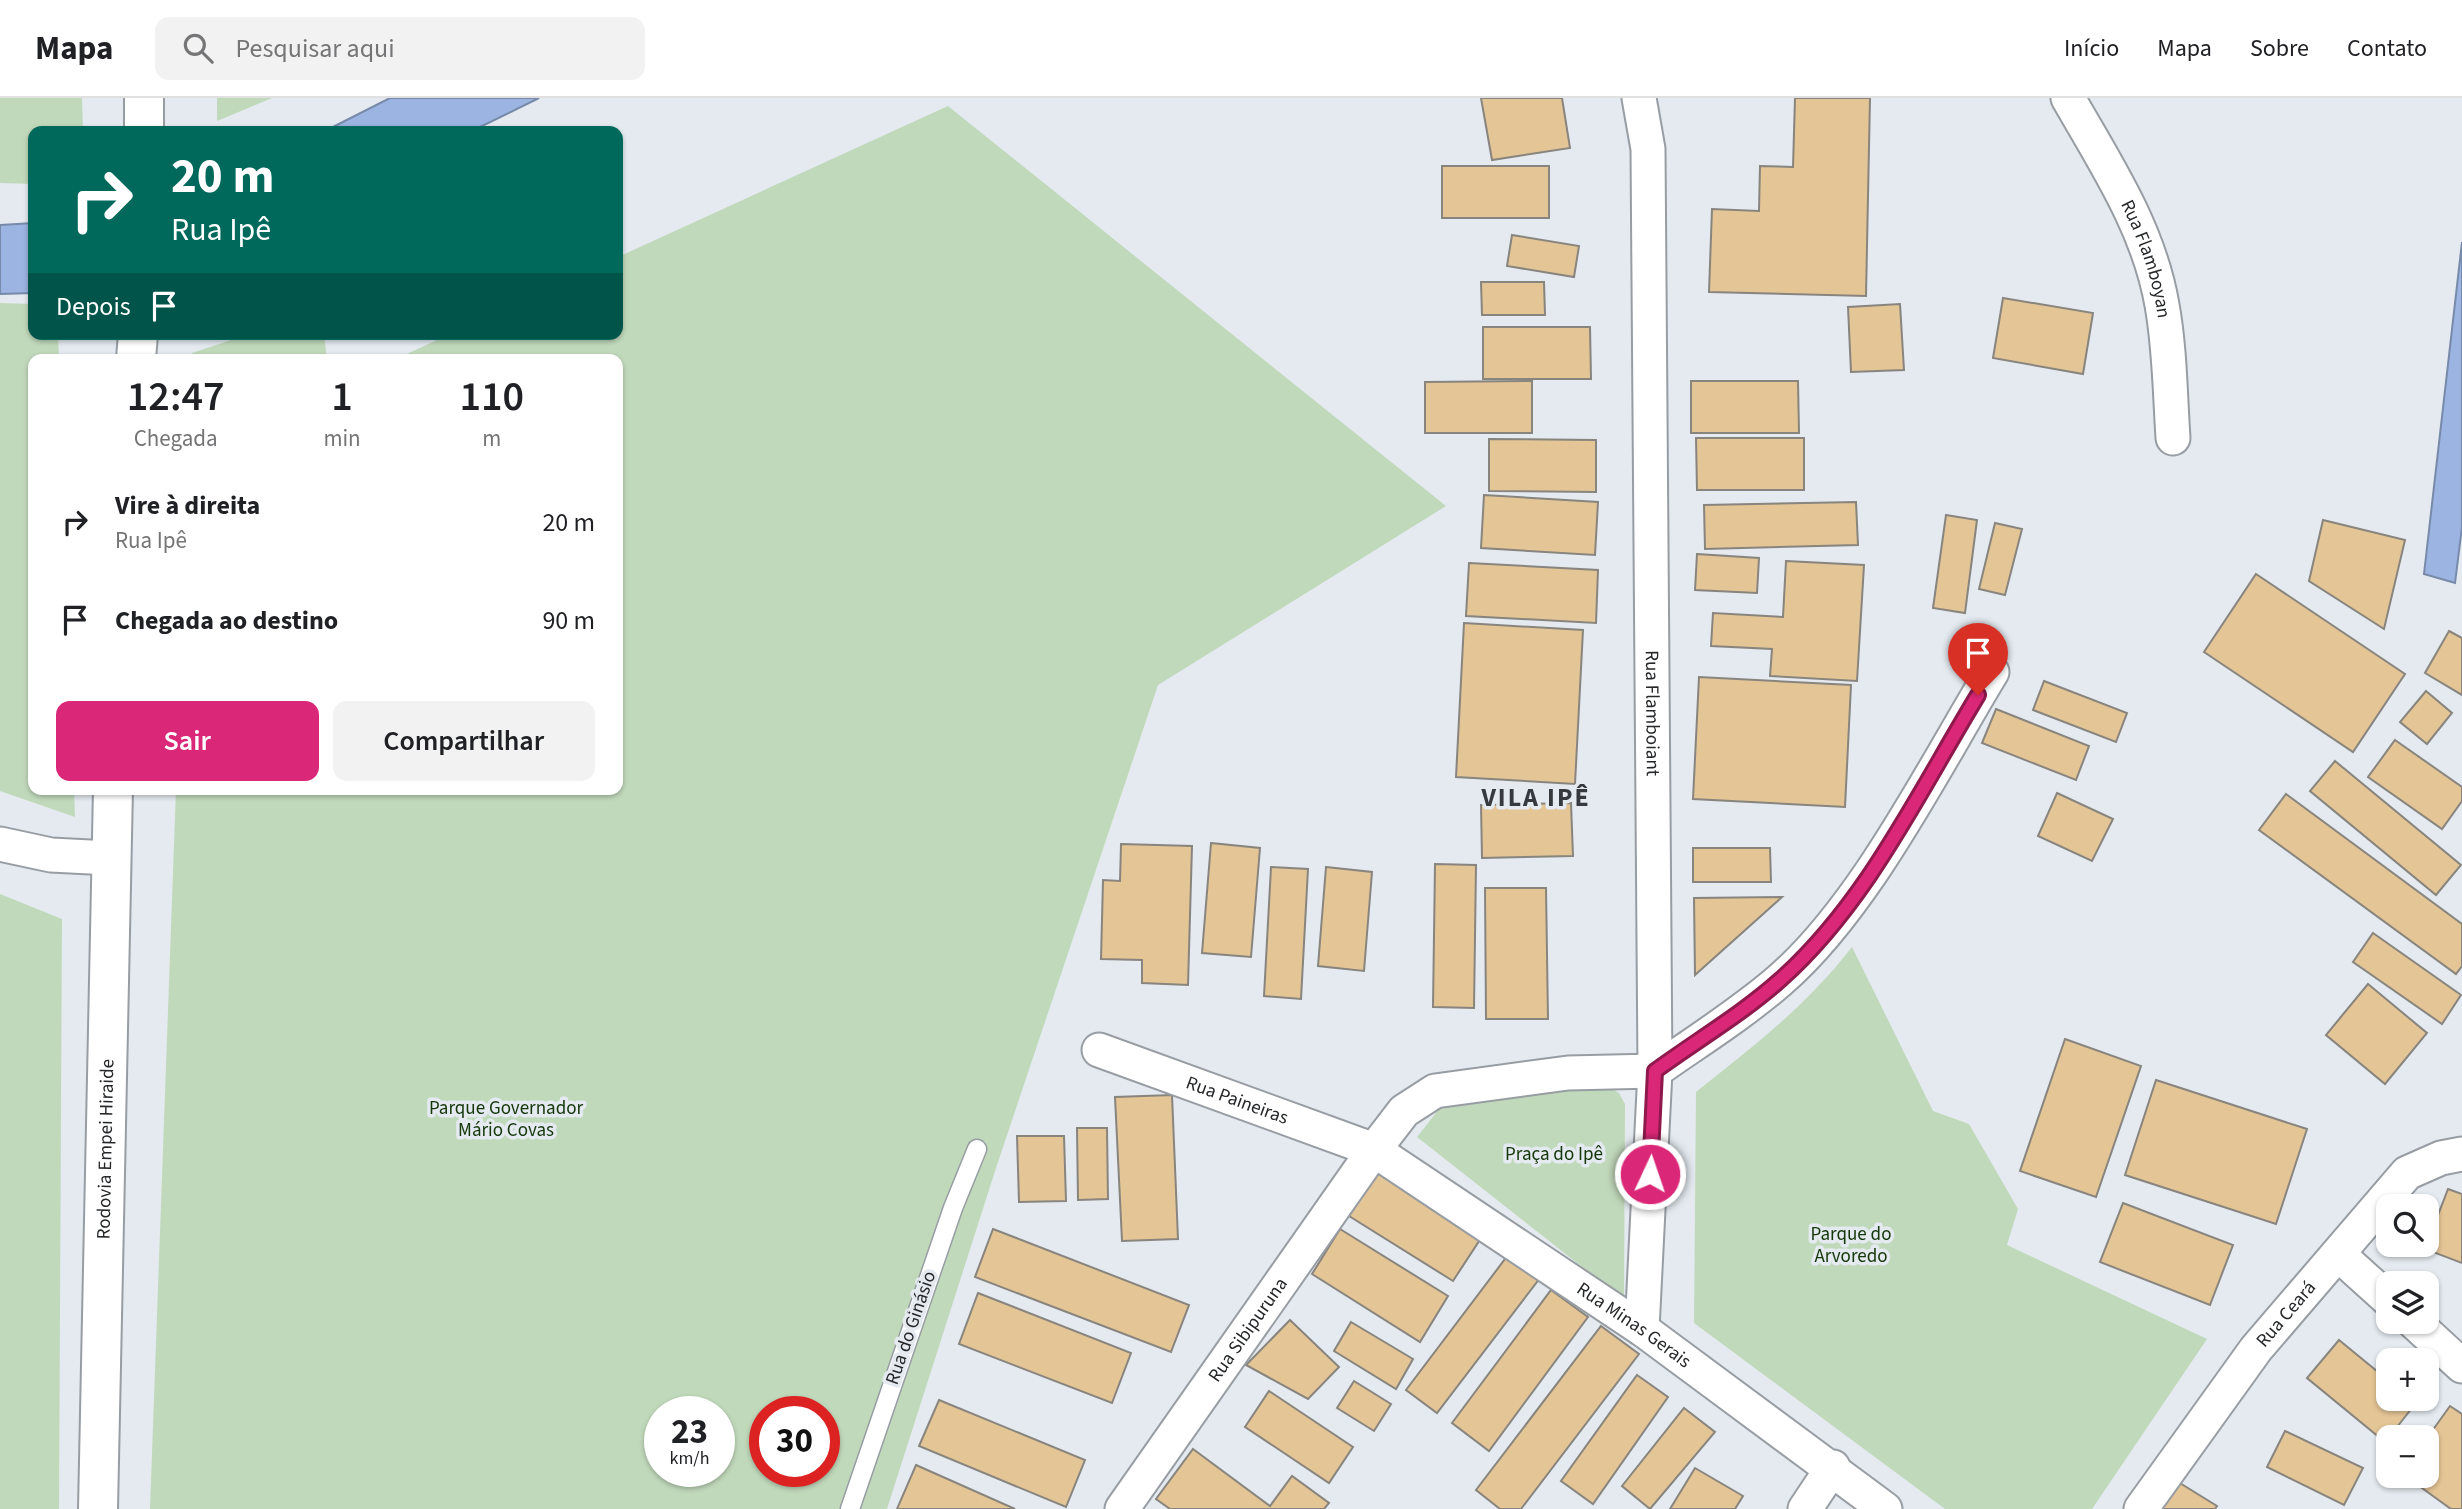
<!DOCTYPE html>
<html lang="pt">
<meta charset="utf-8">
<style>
:root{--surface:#fff;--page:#f2f2f2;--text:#202124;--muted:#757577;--line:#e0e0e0;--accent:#db2777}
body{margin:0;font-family:"Source Sans 3",sans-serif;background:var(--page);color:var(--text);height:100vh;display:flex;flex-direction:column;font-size:26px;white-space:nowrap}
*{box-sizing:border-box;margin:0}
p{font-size:23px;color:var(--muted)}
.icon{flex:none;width:38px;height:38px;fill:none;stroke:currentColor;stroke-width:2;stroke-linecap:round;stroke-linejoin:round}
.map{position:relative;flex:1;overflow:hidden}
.sheet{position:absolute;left:28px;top:256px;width:595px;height:441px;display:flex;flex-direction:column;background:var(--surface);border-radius:14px;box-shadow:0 2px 5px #0004}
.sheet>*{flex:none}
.top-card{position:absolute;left:28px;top:28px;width:595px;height:214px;border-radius:14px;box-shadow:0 2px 5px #0004;background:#00695c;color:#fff;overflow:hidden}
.tools{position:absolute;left:2376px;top:1096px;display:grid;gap:14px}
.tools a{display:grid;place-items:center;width:63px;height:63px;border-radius:14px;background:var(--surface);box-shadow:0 2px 5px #0004;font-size:35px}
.speed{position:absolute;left:644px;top:1298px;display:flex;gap:14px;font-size:35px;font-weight:700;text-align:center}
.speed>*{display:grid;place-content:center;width:91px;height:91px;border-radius:50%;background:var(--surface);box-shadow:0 2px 5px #0004;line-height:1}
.speed small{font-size:18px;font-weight:400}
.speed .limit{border:10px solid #d22;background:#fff;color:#111}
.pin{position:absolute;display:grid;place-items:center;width:60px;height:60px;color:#fff;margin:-72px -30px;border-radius:50% 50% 50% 0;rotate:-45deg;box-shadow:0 0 7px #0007}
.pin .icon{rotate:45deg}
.me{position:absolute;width:77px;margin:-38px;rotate:3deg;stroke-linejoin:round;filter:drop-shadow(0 0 5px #0008)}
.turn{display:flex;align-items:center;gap:24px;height:147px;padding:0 28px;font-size:32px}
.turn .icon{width:91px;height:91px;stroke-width:2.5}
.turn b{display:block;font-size:49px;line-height:60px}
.then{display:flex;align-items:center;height:66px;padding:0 28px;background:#0003;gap:14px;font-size:26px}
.eta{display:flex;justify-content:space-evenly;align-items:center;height:119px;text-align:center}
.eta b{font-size:42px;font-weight:600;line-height:49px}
.button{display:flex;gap:14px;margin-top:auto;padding:14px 28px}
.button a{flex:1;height:80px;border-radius:14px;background:var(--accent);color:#fff;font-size:28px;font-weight:600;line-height:80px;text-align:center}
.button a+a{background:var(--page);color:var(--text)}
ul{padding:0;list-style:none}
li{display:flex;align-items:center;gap:21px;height:98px;padding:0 28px}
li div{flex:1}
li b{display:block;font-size:26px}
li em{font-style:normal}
header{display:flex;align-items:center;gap:42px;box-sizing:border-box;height:98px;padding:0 35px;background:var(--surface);border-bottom:2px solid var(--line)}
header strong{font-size:33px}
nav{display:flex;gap:38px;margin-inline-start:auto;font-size:24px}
.search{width:490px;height:63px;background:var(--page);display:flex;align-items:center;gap:18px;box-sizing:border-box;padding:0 24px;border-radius:14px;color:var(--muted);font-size:26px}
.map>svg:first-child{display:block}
.green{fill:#c1d9bb;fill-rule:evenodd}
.water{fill:#9bb4e2;stroke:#788aaa;stroke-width:2}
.building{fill:#e4c596;stroke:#88847e;stroke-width:2}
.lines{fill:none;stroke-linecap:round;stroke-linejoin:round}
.service-casing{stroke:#979da3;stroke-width:21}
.minor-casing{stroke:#979da3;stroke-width:37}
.primary-casing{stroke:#979da3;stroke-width:42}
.service{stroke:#fff;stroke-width:18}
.minor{stroke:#fff;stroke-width:33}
.primary{stroke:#fff;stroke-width:38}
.route-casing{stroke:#8e194d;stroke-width:18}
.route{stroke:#db2777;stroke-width:12}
.labels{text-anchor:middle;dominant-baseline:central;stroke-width:7;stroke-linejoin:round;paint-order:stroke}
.street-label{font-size:19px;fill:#252729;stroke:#e4eaf0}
.park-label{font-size:19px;fill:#143609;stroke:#e4eaf0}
.district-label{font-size:26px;font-weight:bold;letter-spacing:2px;fill:#363a3f;stroke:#e4eaf0}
</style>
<header>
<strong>Mapa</strong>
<div class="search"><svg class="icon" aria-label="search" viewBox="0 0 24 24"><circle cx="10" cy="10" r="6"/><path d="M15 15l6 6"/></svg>Pesquisar aqui</div>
<nav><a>Início</a><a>Mapa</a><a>Sobre</a><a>Contato</a></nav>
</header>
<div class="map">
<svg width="2462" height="1411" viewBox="0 0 2462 1411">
<rect width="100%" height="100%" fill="#e4eaf0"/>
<!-- green -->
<g class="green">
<polygon points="0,0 82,0 83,33 33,33 33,86 0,85"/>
<polygon points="217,0 272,0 217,23"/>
<path d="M948 8 1446 408 1158 587 996 1070 887 1411H150L176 691H618V261H396L450 236H618V159ZM660 1314H719V1374H660ZM765 1314H824V1374H765Z"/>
<polygon points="0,205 33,206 33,236 58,236 59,261 33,261 33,691 74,691 75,719 0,693"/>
<polygon points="249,236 324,236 327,261 192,261 192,255"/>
<polygon points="0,796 62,821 59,1411 0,1411"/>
<path d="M1852 849 1933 1013 1969 1026 2018 1111 2007 1147 2207 1241 2092 1411H1945L1694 1225 1696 994C1754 948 1806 908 1852 849Z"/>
<polygon points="1609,989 1619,995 1625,1006 1624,1202 1417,1039 1439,1011 1454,998"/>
</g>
<!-- water -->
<g class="water">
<polygon points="390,0 539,0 472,33 325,33"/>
<polygon points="33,125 33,195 0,196 0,127"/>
<polygon points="2462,144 2462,429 2455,485 2424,476"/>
</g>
<!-- building -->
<g class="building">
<polygon points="1481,0 1562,0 1570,50 1492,62"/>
<polygon points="1795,0 1870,0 1866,198 1709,194 1712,111 1759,113 1760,68 1793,69"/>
<rect x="1442" y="68" width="107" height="52"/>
<polygon points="1512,137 1579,148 1574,179 1507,168"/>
<polygon points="1481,184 1544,184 1545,217 1482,217"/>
<polygon points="2003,200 2093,215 2083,276 1993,260"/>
<polygon points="1900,206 1904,272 1851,274 1848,209"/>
<polygon points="1483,229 1590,229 1591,281 1483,281"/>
<polygon points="1532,283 1532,335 1425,335 1425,284"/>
<polygon points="1691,283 1798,283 1799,335 1691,335"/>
<polygon points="1696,340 1804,340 1804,392 1697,392"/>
<polygon points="1489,341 1596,342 1596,394 1489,393"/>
<polygon points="1484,397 1598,404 1595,457 1481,450"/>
<polygon points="1856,404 1858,447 1705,451 1704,407"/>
<polygon points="1946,417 1977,422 1965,515 1933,510"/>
<polygon points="2323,422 2405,442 2384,531 2309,483"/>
<polygon points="1995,425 2022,431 2005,497 1979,491"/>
<polygon points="1697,456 1759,460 1757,495 1695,492"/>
<polygon points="1786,463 1864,467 1857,583 1770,578 1772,551 1711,548 1713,515 1783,519"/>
<polygon points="1469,465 1598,472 1596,525 1466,518"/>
<polygon points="2256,476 2405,576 2353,654 2204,554"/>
<polygon points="1464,525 1583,532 1575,686 1456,679"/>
<polygon points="2449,533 2462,540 2462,597 2425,575"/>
<polygon points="1699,579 1851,587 1845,709 1693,701"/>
<polygon points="2044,583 2127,615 2116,644 2033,612"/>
<polygon points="2426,593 2452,615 2427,646 2400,624"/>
<polygon points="1996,611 2089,648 2076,682 1982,645"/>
<polygon points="2395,642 2462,689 2462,703 2442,731 2368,679"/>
<polygon points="2335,663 2461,767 2436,797 2310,693"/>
<polygon points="2057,695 2113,721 2092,763 2038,738"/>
<polygon points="2286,696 2462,826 2462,868 2456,876 2259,732"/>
<polygon points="1571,705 1573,758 1482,760 1481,707"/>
<polygon points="1211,745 1260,750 1251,859 1202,855"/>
<polygon points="1121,746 1192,748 1188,887 1142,885 1142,862 1101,861 1103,782 1120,783"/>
<polygon points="1693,750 1770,750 1771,784 1693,784"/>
<polygon points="1435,766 1476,767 1474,910 1433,909"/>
<polygon points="1271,769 1308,771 1301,901 1264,898"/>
<polygon points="1326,769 1372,774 1364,873 1318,868"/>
<polygon points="1485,790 1546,790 1548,921 1486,921"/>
<polygon points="1782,799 1695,877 1694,800"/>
<polygon points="2373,835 2461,897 2442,926 2353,864"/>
<polygon points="2368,886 2427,935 2385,986 2326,937"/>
<polygon points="2065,941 2141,968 2096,1099 2020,1073"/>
<polygon points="2156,982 2307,1031 2276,1126 2125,1077"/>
<polygon points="1172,997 1178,1141 1122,1143 1115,999"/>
<polygon points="1077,1030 1107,1030 1108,1101 1078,1102"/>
<polygon points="1017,1038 1064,1038 1066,1103 1019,1104"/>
<polygon points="1378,1071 1483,1137 1453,1183 1349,1118"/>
<polygon points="2448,1091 2462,1096 2462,1165 2425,1151"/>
<polygon points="2123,1105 2233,1147 2210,1207 2100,1164"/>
<polygon points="993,1131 1189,1207 1171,1254 975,1179"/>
<polygon points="1340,1131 1448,1198 1420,1244 1312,1176"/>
<polygon points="1508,1157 1540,1180 1437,1315 1406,1292"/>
<polygon points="1551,1192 1588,1219 1489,1353 1452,1325"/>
<polygon points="978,1195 1131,1255 1112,1305 959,1246"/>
<polygon points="1290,1222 1339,1269 1308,1301 1246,1267"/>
<polygon points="1351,1224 1413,1261 1396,1291 1334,1253"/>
<polygon points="1601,1228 1639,1256 1521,1411 1500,1411 1476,1392"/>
<polygon points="2339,1242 2389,1283 2389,1300 2410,1300 2416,1305 2385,1344 2307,1280"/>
<polygon points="1637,1277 1668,1299 1593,1406 1561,1383"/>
<polygon points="1354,1283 1391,1306 1374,1333 1337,1310"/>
<polygon points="1269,1293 1353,1349 1329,1385 1245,1329"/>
<polygon points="939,1302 1085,1362 1066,1409 919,1348"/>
<polygon points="2450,1308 2462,1316 2462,1411 2451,1411 2404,1377 2427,1377 2427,1340"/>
<polygon points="1684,1310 1715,1334 1650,1411 1622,1388"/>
<polygon points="2285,1333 2363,1370 2344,1407 2267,1369"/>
<polygon points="1193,1351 1270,1408 1292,1378 1329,1405 1324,1411 1170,1411 1156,1401"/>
<polygon points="916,1367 1015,1411 897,1411"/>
<polygon points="1695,1370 1743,1398 1735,1411 1670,1411"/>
<polygon points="2175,1382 2217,1408 2215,1411 2157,1411"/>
</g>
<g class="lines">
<!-- service casing -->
<g class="service-casing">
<polyline id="service" points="850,1411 953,1110 977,1051"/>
</g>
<!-- minor casing -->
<g class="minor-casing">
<g id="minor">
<path id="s1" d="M1639 0 1648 51 1655 973 1642 1231"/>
<path id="s2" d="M2068 0C2106 66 2149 131 2162 207 2170 251 2170 296 2173 340"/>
<polyline points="0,746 51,757 110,760"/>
<path id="s3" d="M1099 952 1374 1052 1642 1231 1885 1411"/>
<path d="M1655 973C1696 944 1741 916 1779 883 1864 810 1933 671 1992 574"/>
<polyline points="2338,1156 2389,1202"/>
<polyline points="2413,1223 2462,1268"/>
<path id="s4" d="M1122 1411 1374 1052 1404 1013 1435 993 1568 975 1655 973"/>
<polyline points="1805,1411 1833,1369"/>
<path id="s5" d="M2141 1411 2256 1251 2407 1075 2441 1060 2462 1056"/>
</g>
</g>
<!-- primary casing -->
<g class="primary-casing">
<g id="primary">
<polyline points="144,0 144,33"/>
<polyline points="136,261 138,236"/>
<path id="s6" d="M98 1411 113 691"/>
</g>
</g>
<!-- service -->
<use href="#service" class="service"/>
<!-- minor -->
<use href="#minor" class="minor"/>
<!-- primary -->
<use href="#primary" class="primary"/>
</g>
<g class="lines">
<!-- route casing -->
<g class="route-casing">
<path id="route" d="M1650 1076 1655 973C1696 943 1742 916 1780 882 1866 806 1919 694 1978 597"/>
</g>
<!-- route -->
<use href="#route" class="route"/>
</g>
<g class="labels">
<!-- street labels -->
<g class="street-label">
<text stroke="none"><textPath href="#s2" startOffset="180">Rua Flamboyan</textPath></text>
<text stroke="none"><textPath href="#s1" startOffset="616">Rua Flamboiant</textPath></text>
<text stroke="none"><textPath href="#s3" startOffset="147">Rua Paineiras</textPath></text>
<text stroke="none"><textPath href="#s6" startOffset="360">Rodovia Empei Hiraide</textPath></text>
<text stroke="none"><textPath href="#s5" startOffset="243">Rua Ceará</textPath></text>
<text stroke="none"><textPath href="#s3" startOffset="606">Rua Minas Gerais</textPath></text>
<text transform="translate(911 1230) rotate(-71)">Rua do Ginásio</text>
<text stroke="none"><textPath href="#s4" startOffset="219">Rua Sibipuruna</textPath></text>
</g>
<!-- park labels -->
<g class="park-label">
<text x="506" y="1010">Parque Governador<tspan x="506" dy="22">Mário Covas</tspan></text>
<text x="1554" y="1056">Praça do Ipê</text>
<text x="1851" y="1136">Parque do<tspan x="1851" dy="22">Arvoredo</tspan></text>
</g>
<!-- district labels -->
<g class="district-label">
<text x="1536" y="699">VILA IPÊ</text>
</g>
</g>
</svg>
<div class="tools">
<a><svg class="icon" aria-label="search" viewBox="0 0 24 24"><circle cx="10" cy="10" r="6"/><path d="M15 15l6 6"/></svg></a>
<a><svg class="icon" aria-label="layers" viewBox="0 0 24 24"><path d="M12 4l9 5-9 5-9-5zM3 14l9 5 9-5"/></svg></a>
<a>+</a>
<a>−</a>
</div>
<div class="speed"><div>23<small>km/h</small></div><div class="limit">30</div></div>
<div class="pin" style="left:1978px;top:597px;background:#d93025"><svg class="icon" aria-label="arrive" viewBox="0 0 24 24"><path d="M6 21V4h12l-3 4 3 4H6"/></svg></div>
<svg class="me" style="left:1650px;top:1076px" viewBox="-20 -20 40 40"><circle r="17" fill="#db2777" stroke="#fff" stroke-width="3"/><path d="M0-11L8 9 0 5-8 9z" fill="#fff"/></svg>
<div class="top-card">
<div class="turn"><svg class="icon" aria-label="right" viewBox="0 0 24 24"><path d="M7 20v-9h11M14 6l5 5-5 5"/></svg><div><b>20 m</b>Rua Ipê</div></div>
<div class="then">Depois<svg class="icon" aria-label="arrive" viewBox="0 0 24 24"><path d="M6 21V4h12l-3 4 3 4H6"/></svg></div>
</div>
<section class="sheet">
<div class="eta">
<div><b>12:47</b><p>Chegada</p></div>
<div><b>1</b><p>min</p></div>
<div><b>110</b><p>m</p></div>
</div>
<ul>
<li><svg class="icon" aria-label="right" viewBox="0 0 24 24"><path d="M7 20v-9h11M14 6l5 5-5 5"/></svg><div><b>Vire à direita</b><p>Rua Ipê</p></div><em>20 m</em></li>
<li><svg class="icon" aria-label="arrive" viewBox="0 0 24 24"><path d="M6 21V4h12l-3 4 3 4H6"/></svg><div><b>Chegada ao destino</b></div><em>90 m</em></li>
</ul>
<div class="button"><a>Sair</a><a>Compartilhar</a></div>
</section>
</div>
